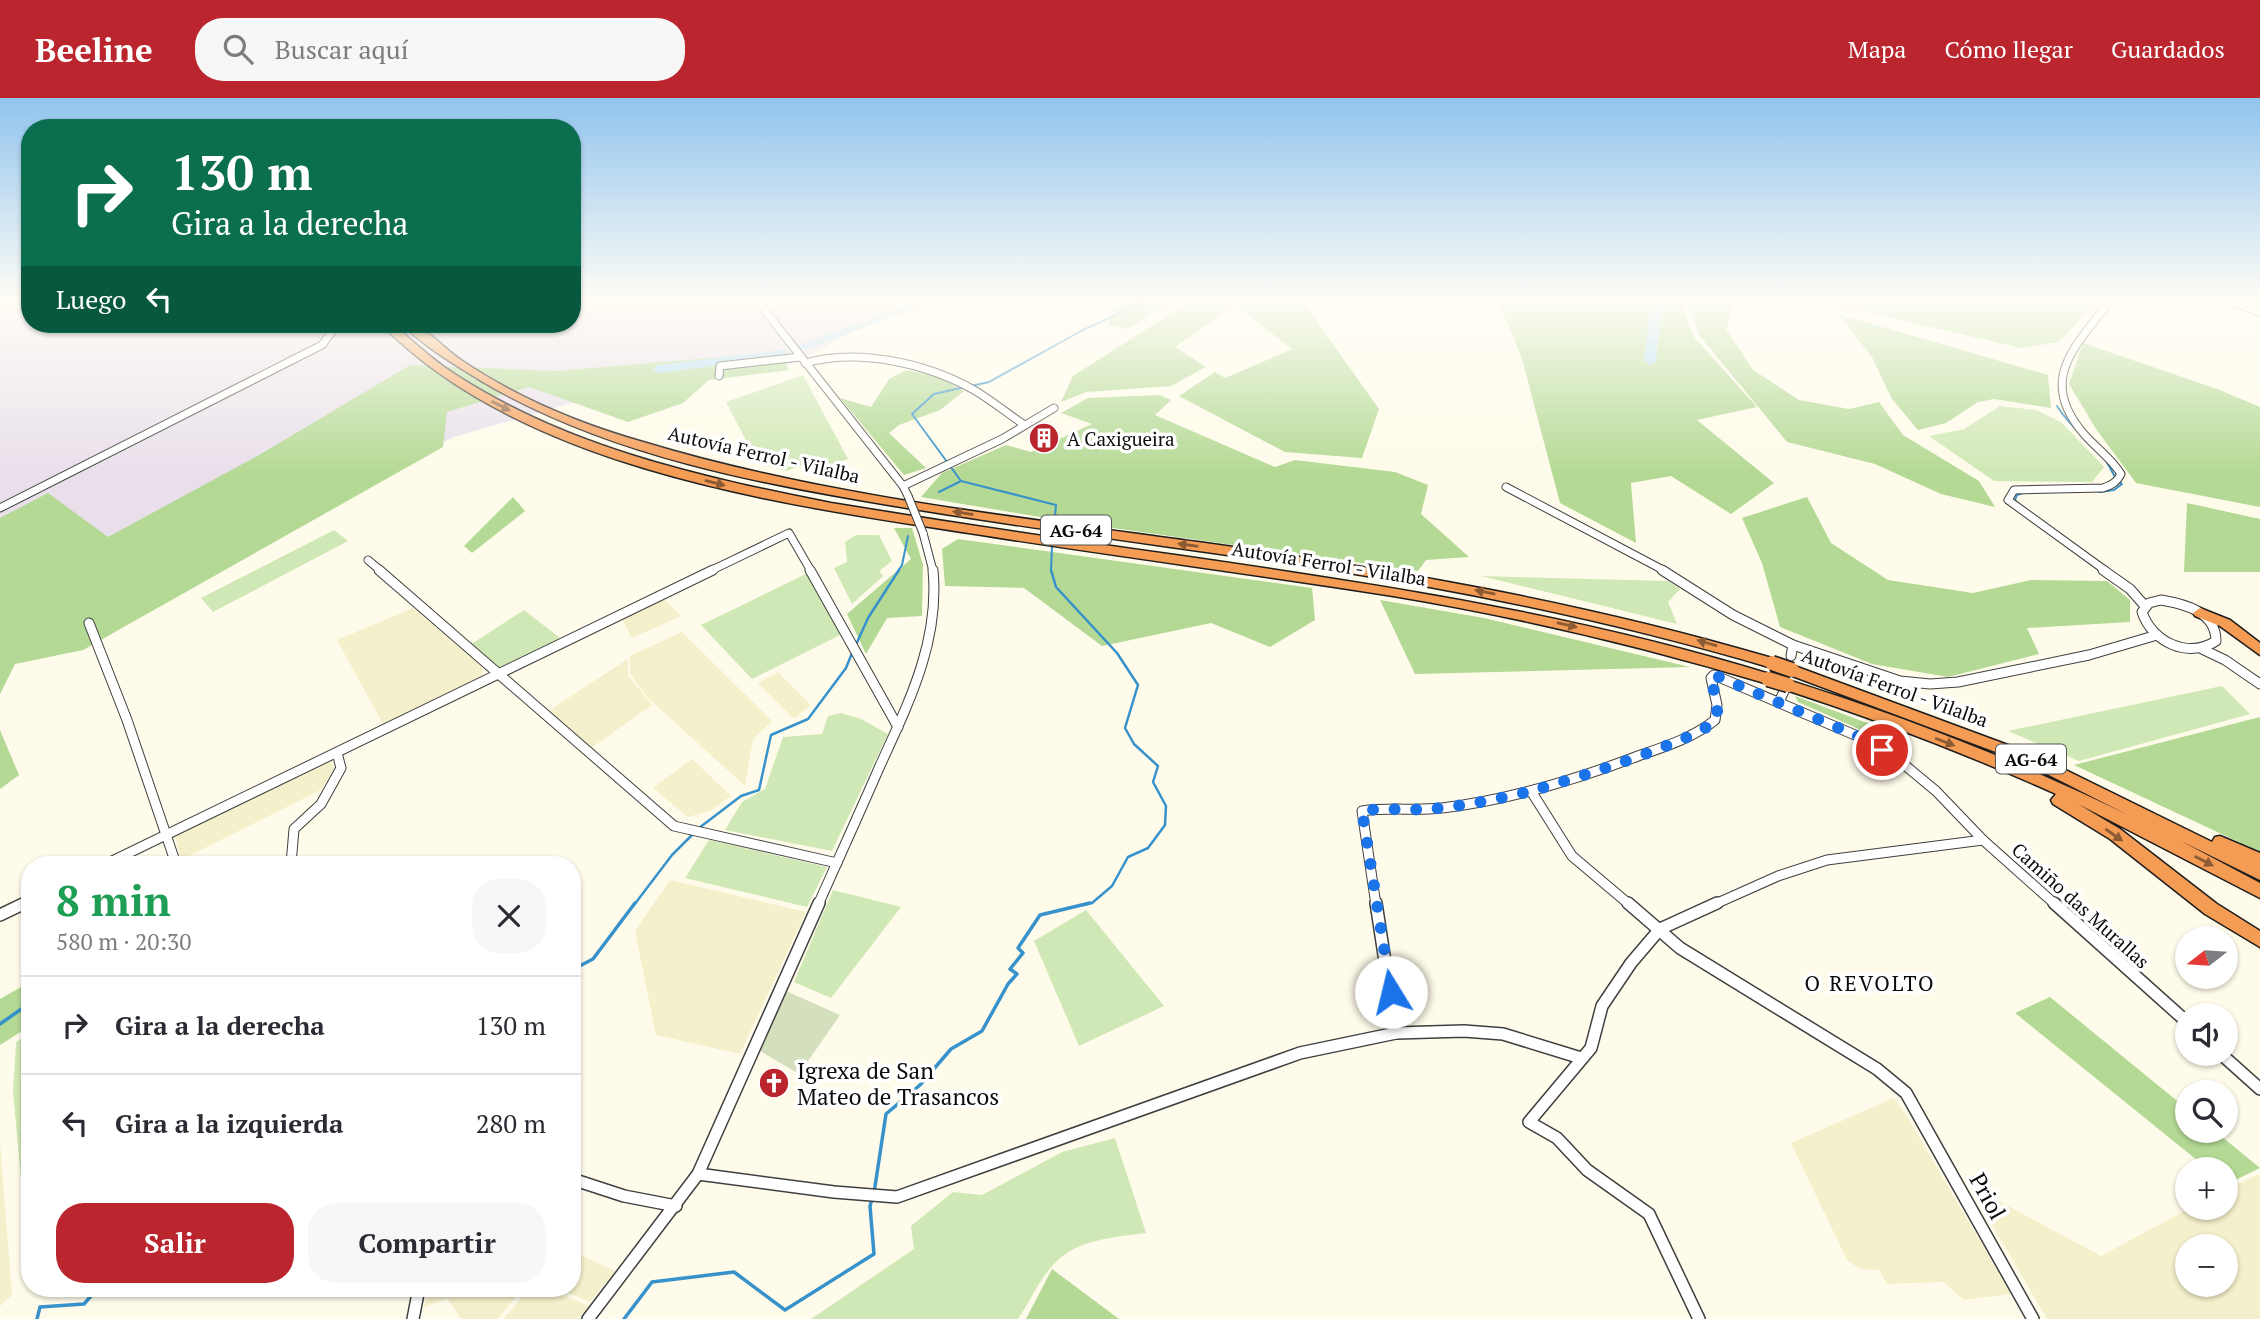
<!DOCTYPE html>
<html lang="es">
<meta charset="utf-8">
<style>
:root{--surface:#fff;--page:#f7f7f7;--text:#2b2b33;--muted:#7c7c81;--line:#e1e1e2;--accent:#ba252e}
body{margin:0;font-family:"PT Serif",serif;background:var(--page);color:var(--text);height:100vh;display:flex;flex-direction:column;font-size:26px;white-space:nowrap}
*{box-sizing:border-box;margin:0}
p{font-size:23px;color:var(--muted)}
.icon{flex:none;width:38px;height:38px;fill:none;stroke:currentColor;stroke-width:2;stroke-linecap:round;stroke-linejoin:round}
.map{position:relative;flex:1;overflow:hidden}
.sheet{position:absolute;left:21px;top:758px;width:560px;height:441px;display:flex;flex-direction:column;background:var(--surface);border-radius:28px;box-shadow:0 2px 5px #0004}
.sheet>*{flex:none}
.guide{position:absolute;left:21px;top:21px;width:560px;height:214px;border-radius:28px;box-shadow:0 2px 5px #0004;background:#0b6e4f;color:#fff;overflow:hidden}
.needle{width:46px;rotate:253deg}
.tools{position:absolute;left:2175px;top:828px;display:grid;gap:14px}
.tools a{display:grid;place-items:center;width:63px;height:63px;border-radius:50%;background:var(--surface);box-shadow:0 2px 5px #0004;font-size:35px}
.pin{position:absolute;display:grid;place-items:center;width:60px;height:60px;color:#fff;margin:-30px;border:4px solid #fff;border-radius:50%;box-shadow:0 2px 7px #0007}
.me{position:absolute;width:77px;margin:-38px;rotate:351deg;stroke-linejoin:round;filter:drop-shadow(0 0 5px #0008)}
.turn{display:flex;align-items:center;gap:24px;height:147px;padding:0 35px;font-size:32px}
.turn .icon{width:91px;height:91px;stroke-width:2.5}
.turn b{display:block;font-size:49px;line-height:60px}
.then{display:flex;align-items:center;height:66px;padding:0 35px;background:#0003;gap:14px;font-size:26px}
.round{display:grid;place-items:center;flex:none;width:74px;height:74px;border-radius:28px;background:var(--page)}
.overview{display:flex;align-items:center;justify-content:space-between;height:119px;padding:0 35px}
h1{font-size:42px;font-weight:600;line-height:52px;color:#1e9e55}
.button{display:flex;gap:14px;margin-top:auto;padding:14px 35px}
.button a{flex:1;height:80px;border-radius:28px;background:var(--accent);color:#fff;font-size:28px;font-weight:600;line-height:80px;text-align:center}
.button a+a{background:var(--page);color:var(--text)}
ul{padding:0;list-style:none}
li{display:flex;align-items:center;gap:21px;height:98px;padding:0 35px;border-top:2px solid var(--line)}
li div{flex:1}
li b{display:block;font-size:26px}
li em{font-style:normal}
header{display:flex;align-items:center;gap:42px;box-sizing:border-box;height:98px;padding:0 35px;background:var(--accent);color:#fff}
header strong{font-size:33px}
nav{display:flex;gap:38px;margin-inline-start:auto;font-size:24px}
.search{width:490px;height:63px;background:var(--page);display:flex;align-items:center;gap:18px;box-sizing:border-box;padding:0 24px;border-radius:28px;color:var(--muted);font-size:26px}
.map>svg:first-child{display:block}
.industrial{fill:#e9dfeb}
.farmland{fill:#f4f0cb;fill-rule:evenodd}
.green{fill:#d0e8b5}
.forest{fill:#b4d994}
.cemetery{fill:#d4dfbd}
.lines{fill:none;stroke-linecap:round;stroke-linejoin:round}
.stream-far2{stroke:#3792cc;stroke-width:2}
.stream-far1{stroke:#3792cc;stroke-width:2.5}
.stream{stroke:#3792cc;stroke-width:3.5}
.river{fill:#b0dcf6;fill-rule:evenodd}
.minor-far2-casing{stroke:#3f3f3f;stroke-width:9}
.minor-far1-casing{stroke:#3f3f3f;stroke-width:11}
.minor-casing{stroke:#3f3f3f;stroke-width:14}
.highway-casing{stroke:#1d1d1d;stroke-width:3}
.minor-far2{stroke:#fff;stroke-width:7}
.minor-far1{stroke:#fff;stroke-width:9}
.minor{stroke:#fff;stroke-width:11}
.highway{fill:#f49b54;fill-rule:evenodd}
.minor-bridge-casing{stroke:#3f3f3f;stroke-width:9;stroke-linecap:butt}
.highway-bridge-casing{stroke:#1d1d1d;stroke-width:17;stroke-linecap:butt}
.minor-bridge{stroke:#fff;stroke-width:7}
.highway-bridge{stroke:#f49b54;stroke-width:14}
.oneway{fill:#8c5b34}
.route{stroke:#1a73e8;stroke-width:12;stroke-dasharray:0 21.6}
.labels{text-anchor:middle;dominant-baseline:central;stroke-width:7;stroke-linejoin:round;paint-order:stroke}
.shield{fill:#fff;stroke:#555;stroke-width:2}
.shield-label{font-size:18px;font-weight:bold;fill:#0c0c0c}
.poi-label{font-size:19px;fill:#0c0c0c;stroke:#fff;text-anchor:start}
.street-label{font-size:19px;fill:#0c0c0c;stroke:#fff}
.neighbourhood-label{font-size:21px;letter-spacing:2px;fill:#0c0c0c;stroke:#fff}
.near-poi-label{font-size:23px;fill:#0c0c0c;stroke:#fff;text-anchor:start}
.near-street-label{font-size:23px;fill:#0c0c0c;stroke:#fff}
</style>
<header>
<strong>Beeline</strong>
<div class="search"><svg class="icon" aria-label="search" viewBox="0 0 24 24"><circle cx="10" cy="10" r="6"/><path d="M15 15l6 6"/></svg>Buscar aquí</div>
<nav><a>Mapa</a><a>Cómo llegar</a><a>Guardados</a></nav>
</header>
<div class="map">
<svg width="2260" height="1221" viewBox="0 0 2260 1221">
<rect width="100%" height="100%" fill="#fffbea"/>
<!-- industrial -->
<polygon class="industrial" points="0,204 30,204 30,226 572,226 572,204 906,204 796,265 628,298 572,305 454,339 0,566"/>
<!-- farmland -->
<g class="farmland">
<polygon points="662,499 681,518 632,540 621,519"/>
<polygon points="413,510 482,569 482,578 383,626 337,542"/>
<polygon points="682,534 772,623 753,641 745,688 648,600 630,576 630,558"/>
<polygon points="628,561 628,577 652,607 590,651 548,613"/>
<polygon points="778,574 811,607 794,621 758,585"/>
<polygon points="330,660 334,671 321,692 181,762 175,737"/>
<polygon points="692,661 731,698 710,713 688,719 653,690"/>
<polygon points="670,782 806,814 740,956 656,937 635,833"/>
<polygon points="1894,1000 1909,1022 2011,1196 1964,1202 1943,1184 1887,1186 1879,1172 1860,1171 1847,1162 1791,1045"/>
<polygon points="0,1044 12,1197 0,1208"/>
<path d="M2260 1076V1221H2047L1969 1087 2101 1158 2190 1110H2226V1091ZM2188 1148H2226V1186H2188Z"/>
<polygon points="572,1153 615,1173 590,1204 556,1190 572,1190"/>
<polygon points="429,1190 523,1190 498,1221 461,1221 447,1200 423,1210"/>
<polygon points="529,1190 546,1190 589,1208 579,1221 504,1221"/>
</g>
<!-- green -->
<g class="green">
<polygon points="803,277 848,361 822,370 806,366 786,373 758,365 726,304"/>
<polygon points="2000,308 2036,312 2061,324 2104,369 2092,384 1994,383 1929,338 1964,331"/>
<polygon points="334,432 348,443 213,514 201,500"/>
<polygon points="856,437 879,437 892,463 879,473 883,478 852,506 834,470 847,464 845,444"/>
<polygon points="808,475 840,537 752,581 701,527"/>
<polygon points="1481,478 1668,483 1680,491 1668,504 1677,526"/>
<polygon points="524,512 560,540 497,571 470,547"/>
<polygon points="2222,588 2250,616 2079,663 2008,633"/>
<polygon points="841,615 861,621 888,636 832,753 725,732 742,704 765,691 783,639 822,636 828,618"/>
<polygon points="709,742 827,769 807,809 685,780"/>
<polygon points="833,792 901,809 831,900 794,884"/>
<polygon points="1086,812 1164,908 1079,948 1034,843"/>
<polygon points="30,935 30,1088 22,1092 13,994 16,944"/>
<path d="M1115 1040 1146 1135C1116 1139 1076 1141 1054 1166 1040 1181 1030 1203 1018 1221H811L914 1151 911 1128 953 1094 982 1097 1062 1054Z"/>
</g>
<!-- forest -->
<g class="forest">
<polygon points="1116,204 1172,204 1127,231 1108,227"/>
<polygon points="1189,204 1303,204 1379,311 1362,360 1285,354 1179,298 1215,274 1225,280 1292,251 1235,207 1175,249 1206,269 1171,288 1086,294 1061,304 1073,278"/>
<polygon points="1499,204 1681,204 1694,239 1757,309 1697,322 1774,385 1731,416 1671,378 1631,385 1636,445 1560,405 1522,261"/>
<polygon points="1687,204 1735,204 1726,231 1753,272 1799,302 1849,311 1879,304 1903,337 1979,383 1995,409 1941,396 1875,366 1787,344 1700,238"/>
<polygon points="1823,204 2096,204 2059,244 2021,250"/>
<polygon points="1838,216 2048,277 2051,310 1994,301 1978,304 1946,325 1918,332 1892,301 1872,259"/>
<polygon points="2083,245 2217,291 2260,309 2260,409 2136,385 2096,331 2069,286"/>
<polygon points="780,254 789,272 709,282 683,305 628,324 529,289 447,314 443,349 83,552 15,566 0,596 0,420 48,395 108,439 259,357 410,267 556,273"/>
<polygon points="906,272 937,278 964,293 940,312 899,327 889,335 926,370 904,377 840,300 871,309 889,281"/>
<polygon points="1160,297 1171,302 1155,317 1275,369 1295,362 1395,374 1428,387 1421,416 1469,459 1426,462 1418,473 1064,423 921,399 942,375 1006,347 1031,354 1092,326 1061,315 1088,300"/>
<polygon points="513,399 525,413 472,455 464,448"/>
<polygon points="1807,399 1831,445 1888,482 1973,495 2031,482 2107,483 2130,502 2130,524 2027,530 2039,556 1948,579 1872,566 1780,529 1762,465 1742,420"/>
<polygon points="2187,405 2260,421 2260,474 2184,474"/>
<polygon points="894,430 912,430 923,467 922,518 887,520 866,556 847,516 911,461"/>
<polygon points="958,441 1312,490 1315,522 1270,549 1211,525 1102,548 1024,490 945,488 942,451"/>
<polygon points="1380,502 1484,520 1690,569 1415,576"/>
<polygon points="1795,598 1870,626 1877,639 1798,604"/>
<polygon points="2260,619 2260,754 2074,667"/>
<polygon points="0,632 19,677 0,691"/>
<polygon points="30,884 30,928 0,947 0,901"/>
<polygon points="2050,899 2187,1011 2188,1032 2215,1033 2260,1070 2227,1086 2226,1071 2208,1071 2015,915"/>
<polygon points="1052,1171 1119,1221 1026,1221"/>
</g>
<!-- cemetery -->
<polygon class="cemetery" points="786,893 840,917 799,976 760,953"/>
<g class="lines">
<!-- stream-far2 -->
<g class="stream-far2">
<polyline points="971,288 989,284 1081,233 1144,204"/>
<path d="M2057 308C2070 329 2087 341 2103 359 2112 369 2111 378 2122 386L2114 392 2099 394"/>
<polyline points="961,383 1056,407 1053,441"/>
<polyline points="939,394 961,383 912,316 934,296 965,289"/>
<polyline points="2019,407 2015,402 2017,397 2023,395"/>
<polyline points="898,473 902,467 908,438"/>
<polyline points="1051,473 1052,447"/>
</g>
<!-- stream-far1 -->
<g class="stream-far1">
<polyline points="1051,472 1056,489 1117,555 1138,587 1125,630 1134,646 1158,668 1153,684 1166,708 1165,727 1148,750 1128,759 1112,788 1092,805 1083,807"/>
<polyline points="855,549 868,520 899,472"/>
<polyline points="699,730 741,698 759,692 771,637 808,621 846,570 852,555"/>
<polyline points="634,807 672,757 694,735"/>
</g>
<!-- stream -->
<g class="stream">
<polyline points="572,872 593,861 635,805"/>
<polyline points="0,926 30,905"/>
<polyline points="874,1095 886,1016 920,987 951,951 982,933 1008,886 1017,876 1010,871 1023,855 1018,850 1040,817 1090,805"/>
<polyline points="37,1221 40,1209 84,1206 98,1190"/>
<polyline points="624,1221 652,1184 734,1174 785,1212 874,1156 870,1108 872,1101"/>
</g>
<!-- river -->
<g class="river">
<polygon points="917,204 934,204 804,252 796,252 794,249"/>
<polygon points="1651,204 1663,204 1656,263 1650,267 1644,263"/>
<polygon points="783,252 787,253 787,259 658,275 652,271 658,267"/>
</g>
<!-- minor-far2 casing -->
<g class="minor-far2-casing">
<g id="minor-far2">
<polyline points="758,204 903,388 908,398"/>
<polyline points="2231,204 2260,214"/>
<path d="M805 265C859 250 926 265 974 292 991 302 1007 315 1023 326"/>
<polyline points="719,278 720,268 800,259"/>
<polyline points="903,388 1002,341 1054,310"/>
<polyline points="1506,389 1665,473"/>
<polyline points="0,410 322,247 333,232 331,226"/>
<polyline points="923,435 933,473"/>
<polyline points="368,462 381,473"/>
<polyline points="710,473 789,435 811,473"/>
<path d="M2106 473 2008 402 2014 392 2103 390C2112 387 2117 384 2121 376 2111 360 2096 350 2084 336 2037 282 2075 249 2109 204"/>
</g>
</g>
<!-- minor-far1 casing -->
<g class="minor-far1-casing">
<g id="minor-far1">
<polyline points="379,472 674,728 837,765"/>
<polyline points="810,472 898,629"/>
<polyline points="1662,472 1733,517 1793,547 1900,583 1930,586 1958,584 2089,557 2157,537"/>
<polyline points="2103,472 2130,491 2145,508"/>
<path d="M2161 502C2185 506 2216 514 2216 543 2188 561 2152 544 2142 514L2149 505Z"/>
<polyline points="89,525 127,622 176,766"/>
<polyline points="2202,551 2225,562 2260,586"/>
<polyline points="1791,558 1793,547"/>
<polyline points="1779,604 1784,593"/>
<polyline points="1531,693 1572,758 1630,807"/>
<polyline points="106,766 713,472"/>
<polyline points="291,766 294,731 321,706 341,670 337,655"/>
<polyline points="21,807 30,803"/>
<path d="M818 807C838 762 859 716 879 670 908 606 940 544 933 472"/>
<path d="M1376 807 1362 713C1389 709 1415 713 1442 710 1509 702 1575 682 1638 658 1664 649 1693 640 1715 622L1717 607 1711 580 1714 577 1862 640 1901 664 1936 693 1983 742 2056 807"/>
<polyline points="1713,807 1778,778 1827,762 1983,742"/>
</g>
</g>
<!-- minor casing -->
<g class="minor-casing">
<g id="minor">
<polyline points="1376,805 1396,935"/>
<polyline points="1628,805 1680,850 1877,971 1906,995 2033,1221"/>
<polyline points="2054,805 2188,925"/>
<polyline points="0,817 25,805"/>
<polyline points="2221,956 2260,991"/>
<polyline points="698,1076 834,1094 897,1099 1300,955 1396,935 1464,933 1503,936 1581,960"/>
<polyline points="572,1081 624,1098 676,1108"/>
<polyline points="413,1221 419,1190"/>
<polyline points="588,1221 698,1076 819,805"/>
<polyline points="1699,1221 1649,1116 1587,1072 1557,1040 1529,1024 1591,950 1602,908 1631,865 1660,831 1717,805"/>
</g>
</g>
<!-- highway casing -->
<g class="highway-casing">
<g id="highway">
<path d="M381 226H392C411 241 430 260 450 273 564 349 699 379 831 405 948 424 1065 442 1182 458 1382 487 1580 517 1773 577L1775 581 1768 586C1645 549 1520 519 1393 498 1254 476 1114 458 975 436 781 406 524 372 381 226Z"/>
<path d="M402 226C424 225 443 250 461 262 515 299 580 326 643 344 825 399 1017 419 1205 445 1397 472 1586 505 1772 560L1779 565 1772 570C1621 525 1467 493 1311 469 1176 449 1041 432 907 410 762 386 611 359 483 284 455 267 425 249 402 226Z"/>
<polygon points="2200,510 2230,522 2260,545 2260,557 2220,528 2195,518 2193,515"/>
<path d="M1792 567 2035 657 2212 744 2215 739 2220 738 2260 755V782L2181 743 2260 785V800L2078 706 2120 731 2217 806 2260 833V849L2205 816 2110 741 2053 706 2051 702 2056 696C1967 656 1876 621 1783 591L1781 587 1788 582C1905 619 2018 663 2128 717L2025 665 1787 576 1785 572Z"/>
</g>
</g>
<!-- minor-far2 -->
<use href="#minor-far2" class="minor-far2"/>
<!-- minor-far1 -->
<use href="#minor-far1" class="minor-far1"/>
<!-- minor -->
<use href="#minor" class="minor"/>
<!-- highway -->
<use href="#highway" class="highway"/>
<!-- minor-bridge casing -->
<g class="minor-bridge-casing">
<polyline id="minor-bridge" points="908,398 923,435"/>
</g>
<!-- highway-bridge casing -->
<g class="highway-bridge-casing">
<g id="highway-bridge">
<polyline points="1772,565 1792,572"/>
<polyline points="1768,581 1788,587"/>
</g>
</g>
<!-- minor-bridge -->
<use href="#minor-bridge" class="minor-bridge"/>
<!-- highway-bridge -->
<use href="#highway-bridge" class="highway-bridge"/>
</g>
<!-- one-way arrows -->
<defs><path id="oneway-solid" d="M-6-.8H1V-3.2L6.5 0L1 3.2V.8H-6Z" transform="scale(1.75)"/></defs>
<g class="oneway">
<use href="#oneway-solid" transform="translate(501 308) rotate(27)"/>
<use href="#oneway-solid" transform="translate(715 385) rotate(14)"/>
<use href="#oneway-solid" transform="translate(963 415) rotate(-171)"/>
<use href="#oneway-solid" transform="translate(1188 447) rotate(-172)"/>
<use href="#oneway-solid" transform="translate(1485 494) rotate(-169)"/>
<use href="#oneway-solid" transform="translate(1567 527) rotate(13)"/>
<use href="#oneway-solid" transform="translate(1707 545) rotate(-164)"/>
<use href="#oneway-solid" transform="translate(1945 644) rotate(21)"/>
<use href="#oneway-solid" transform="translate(2114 737) rotate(35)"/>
<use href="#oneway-solid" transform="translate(2204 763) rotate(27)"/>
</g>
<!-- sky -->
<linearGradient id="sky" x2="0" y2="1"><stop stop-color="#91c4ee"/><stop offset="0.54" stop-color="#fffdf6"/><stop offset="1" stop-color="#fffdf6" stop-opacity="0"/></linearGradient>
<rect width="2260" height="375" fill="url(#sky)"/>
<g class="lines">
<!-- route -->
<path class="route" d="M1391 894 1362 713C1385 709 1407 713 1431 711 1463 708 1500 701 1531 693 1559 686 1704 640 1715 622 1721 611 1713 593 1711 580L1714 577 1862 640 1882 652"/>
</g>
<!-- icons -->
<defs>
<g id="building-disc" transform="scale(1.575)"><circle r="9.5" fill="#ba252e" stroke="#fff"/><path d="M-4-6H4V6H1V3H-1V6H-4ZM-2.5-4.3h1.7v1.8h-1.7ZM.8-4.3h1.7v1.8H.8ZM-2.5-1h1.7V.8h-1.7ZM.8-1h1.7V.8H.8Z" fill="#fff"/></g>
<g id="church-disc" transform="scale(1.575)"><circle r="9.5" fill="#ba252e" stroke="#fff"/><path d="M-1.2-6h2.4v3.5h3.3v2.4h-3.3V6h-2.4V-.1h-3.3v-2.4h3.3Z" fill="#fff"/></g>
</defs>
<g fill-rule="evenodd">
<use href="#building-disc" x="1044" y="340"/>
<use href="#church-disc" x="774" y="985"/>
</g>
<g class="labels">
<!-- shield labels -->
<g class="shield">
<rect x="1041" y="417.5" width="70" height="29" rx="5"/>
<rect x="1996" y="646.5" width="70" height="29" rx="5"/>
</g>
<g class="shield-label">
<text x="1076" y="432">AG-64</text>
<text x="2031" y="661">AG-64</text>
</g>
<!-- poi labels -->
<g class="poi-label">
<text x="1067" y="340">A Caxigueira</text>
</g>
<!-- street labels -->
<g class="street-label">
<text transform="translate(764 356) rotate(13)">Autovía Ferrol - Vilalba</text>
<text transform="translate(1329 465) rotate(9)">Autovía Ferrol - Vilalba</text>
<text transform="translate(1895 589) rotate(20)">Autovía Ferrol - Vilalba</text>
<text transform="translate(2081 807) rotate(42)">Camiño das Murallas</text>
</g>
<!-- neighbourhood labels -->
<g class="neighbourhood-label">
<text x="1870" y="885">O REVOLTO</text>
</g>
<!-- near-poi labels -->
<g class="near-poi-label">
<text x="797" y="972">Igrexa de San<tspan x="797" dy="26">Mateo de Trasancos</tspan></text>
</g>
<!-- near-street labels -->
<g class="near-street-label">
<text transform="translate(1988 1098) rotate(61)">Priol</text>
</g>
</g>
</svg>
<div class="tools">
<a><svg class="needle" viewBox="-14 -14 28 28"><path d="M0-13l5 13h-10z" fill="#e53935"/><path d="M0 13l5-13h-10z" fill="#7c7c81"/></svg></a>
<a><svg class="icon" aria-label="sound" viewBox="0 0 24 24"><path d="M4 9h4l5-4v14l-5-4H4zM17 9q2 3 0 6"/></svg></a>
<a><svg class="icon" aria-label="search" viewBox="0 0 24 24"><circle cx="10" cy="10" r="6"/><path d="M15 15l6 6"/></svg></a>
<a>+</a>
<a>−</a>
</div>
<div class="pin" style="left:1882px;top:652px;background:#d93025"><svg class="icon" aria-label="arrive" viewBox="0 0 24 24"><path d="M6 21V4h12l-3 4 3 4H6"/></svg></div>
<svg class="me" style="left:1391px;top:894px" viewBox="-20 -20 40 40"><circle r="19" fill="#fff"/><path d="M0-13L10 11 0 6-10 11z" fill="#1a73e8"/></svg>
<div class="guide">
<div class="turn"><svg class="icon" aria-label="right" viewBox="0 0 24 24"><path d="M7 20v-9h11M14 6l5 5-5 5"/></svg><div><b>130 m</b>Gira a la derecha</div></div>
<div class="then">Luego<svg class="icon" aria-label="left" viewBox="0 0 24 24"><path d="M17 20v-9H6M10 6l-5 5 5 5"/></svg></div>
</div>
<section class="sheet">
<div class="overview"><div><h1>8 min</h1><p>580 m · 20:30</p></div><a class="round"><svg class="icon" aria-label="close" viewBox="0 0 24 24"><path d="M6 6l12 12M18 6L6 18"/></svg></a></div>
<ul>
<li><svg class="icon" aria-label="right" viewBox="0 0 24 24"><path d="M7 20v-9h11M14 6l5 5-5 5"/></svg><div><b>Gira a la derecha</b></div><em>130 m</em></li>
<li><svg class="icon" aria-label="left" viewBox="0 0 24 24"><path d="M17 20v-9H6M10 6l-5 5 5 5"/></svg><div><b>Gira a la izquierda</b></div><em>280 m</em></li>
</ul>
<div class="button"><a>Salir</a><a>Compartir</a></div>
</section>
</div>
